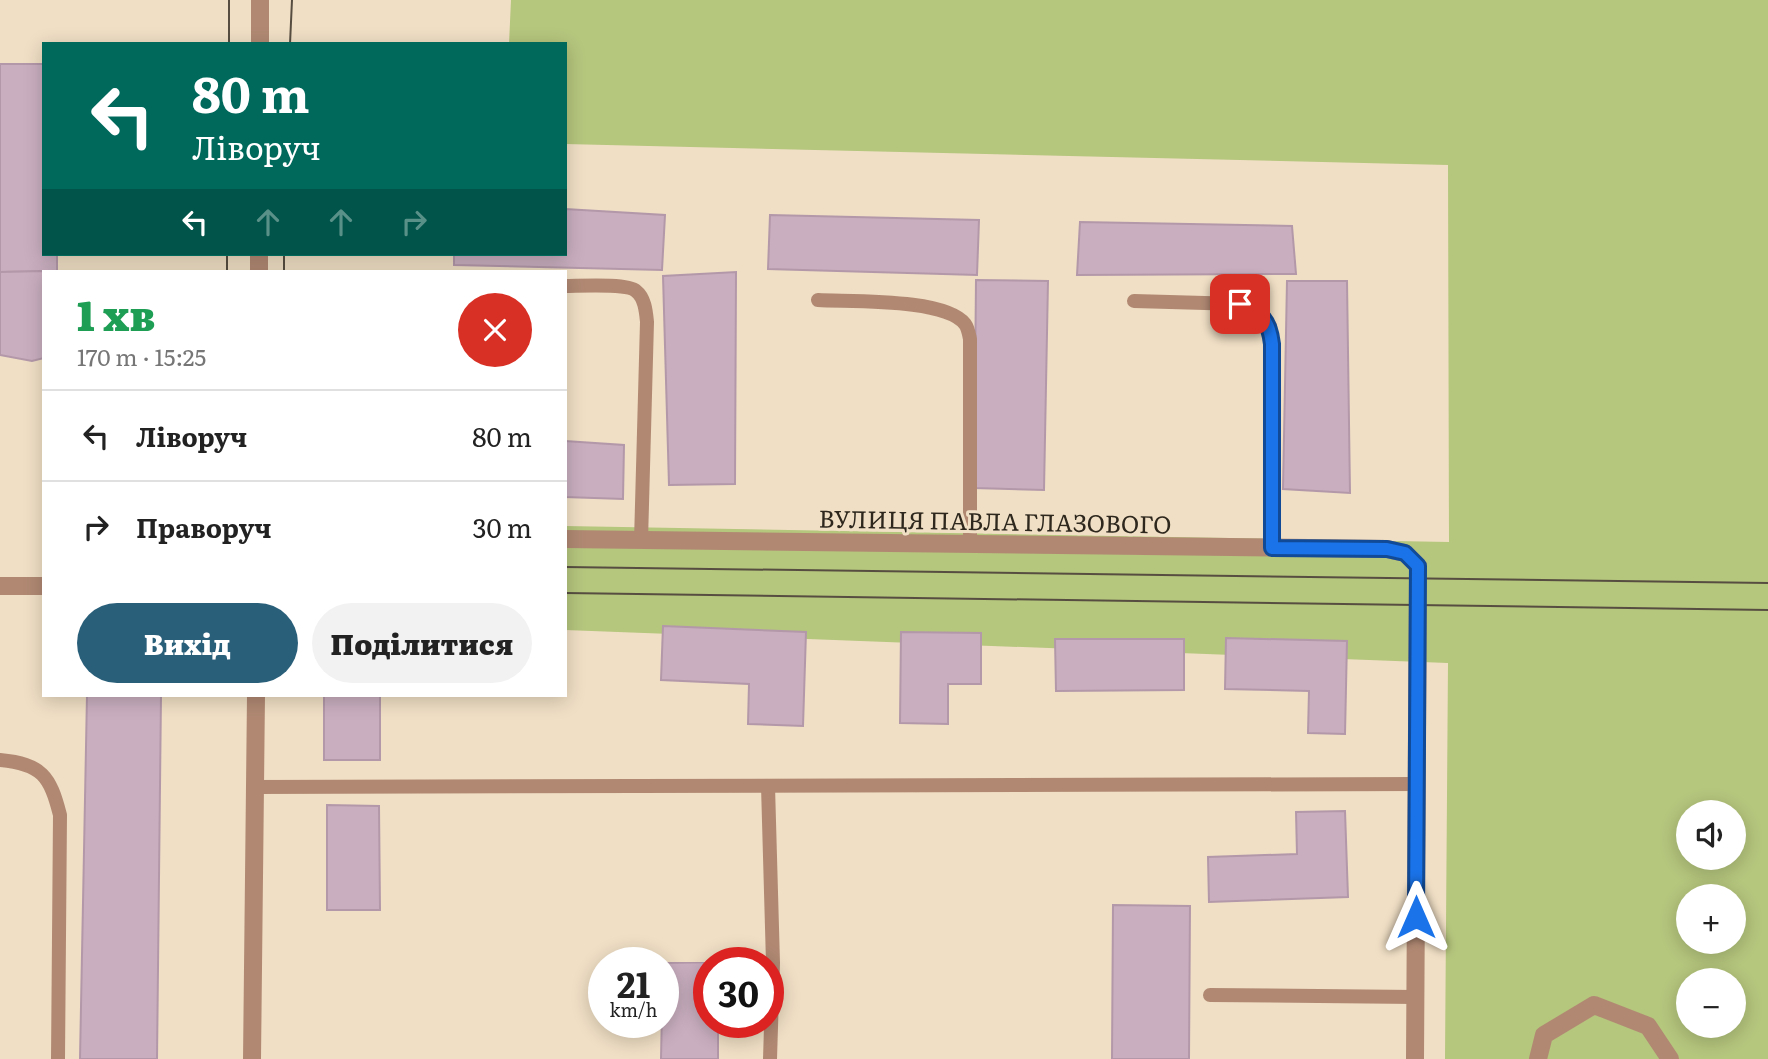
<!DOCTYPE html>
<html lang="uk">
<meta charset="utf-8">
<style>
:root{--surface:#fff;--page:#f2f2f2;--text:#222;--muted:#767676;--line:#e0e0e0;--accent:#2a5f7a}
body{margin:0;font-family:Literata,serif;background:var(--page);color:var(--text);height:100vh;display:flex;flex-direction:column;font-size:26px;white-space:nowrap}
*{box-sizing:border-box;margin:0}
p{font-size:23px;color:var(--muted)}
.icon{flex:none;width:38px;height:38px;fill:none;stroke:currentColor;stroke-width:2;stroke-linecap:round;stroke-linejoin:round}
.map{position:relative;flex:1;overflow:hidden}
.details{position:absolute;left:42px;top:270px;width:525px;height:427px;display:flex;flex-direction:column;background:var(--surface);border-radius:0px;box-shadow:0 4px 18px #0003}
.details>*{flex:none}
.banner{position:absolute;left:42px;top:42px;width:525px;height:214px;border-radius:0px;box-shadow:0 4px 18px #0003;background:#00695c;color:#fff;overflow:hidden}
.fabs{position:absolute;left:1676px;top:800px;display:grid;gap:14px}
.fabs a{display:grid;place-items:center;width:70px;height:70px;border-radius:50%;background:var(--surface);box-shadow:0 4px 18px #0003;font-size:35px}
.speed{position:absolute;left:588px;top:947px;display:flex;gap:14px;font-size:35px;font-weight:700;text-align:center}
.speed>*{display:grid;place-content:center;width:91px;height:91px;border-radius:50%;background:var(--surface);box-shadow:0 4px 18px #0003;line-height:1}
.speed small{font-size:18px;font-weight:400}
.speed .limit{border:10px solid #d22;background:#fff;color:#111}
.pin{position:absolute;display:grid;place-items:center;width:60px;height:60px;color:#fff;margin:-30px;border-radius:14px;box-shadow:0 4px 10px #0006}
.me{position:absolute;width:77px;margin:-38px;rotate:0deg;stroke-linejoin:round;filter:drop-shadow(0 0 5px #0008)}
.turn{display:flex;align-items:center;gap:24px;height:147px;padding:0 35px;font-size:32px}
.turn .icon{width:91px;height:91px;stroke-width:2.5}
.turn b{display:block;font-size:49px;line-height:60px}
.lanes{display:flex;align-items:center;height:66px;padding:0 35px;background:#0003;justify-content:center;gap:35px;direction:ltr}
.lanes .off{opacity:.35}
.round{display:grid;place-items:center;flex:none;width:74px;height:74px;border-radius:37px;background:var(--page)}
.headline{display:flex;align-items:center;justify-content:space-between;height:119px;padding:0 35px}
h1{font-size:42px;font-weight:800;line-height:52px;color:#1e9e55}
.action{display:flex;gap:14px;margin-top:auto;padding:14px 35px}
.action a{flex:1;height:80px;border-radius:42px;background:var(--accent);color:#fff;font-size:28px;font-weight:800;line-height:80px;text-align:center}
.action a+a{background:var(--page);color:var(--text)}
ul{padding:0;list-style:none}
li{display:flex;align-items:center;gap:21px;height:91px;padding:0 35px;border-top:2px solid var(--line)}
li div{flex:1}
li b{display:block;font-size:26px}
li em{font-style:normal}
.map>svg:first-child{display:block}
.green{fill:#b5c67d;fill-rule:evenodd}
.building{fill:#c9aebf;stroke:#b398a9;stroke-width:2}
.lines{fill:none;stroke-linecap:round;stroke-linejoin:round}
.service{stroke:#b18973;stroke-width:14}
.minor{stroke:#b18973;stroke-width:18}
.tertiary{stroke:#b18973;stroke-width:18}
.tram{stroke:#574e41;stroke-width:2}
.route-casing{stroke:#114b97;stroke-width:18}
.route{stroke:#1a73e8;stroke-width:12}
.labels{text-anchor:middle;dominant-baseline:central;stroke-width:6;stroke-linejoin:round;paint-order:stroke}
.street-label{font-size:24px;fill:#2d271d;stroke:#f0dfc5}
</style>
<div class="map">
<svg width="1768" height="1059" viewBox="0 0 1768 1059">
<rect width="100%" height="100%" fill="#f0dfc5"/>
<!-- green -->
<path class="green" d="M511 0H1768V1059H1445L1448 663 565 630V526L1449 542 1448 165 565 144V44H509ZM1689 812H1734V858H1689ZM1689 896H1734V942H1689ZM1689 980H1734V1026H1689Z"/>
<!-- building -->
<g class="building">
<polygon points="0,64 44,64 44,254 57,254 57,271 0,272"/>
<polygon points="565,209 665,215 662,270 454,265 454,254 565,254"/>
<polygon points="770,215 979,220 977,275 768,269"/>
<polygon points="1080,222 1292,226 1296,274 1077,275"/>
<polygon points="44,271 44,358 32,361 0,355 0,272"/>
<polygon points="736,272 735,484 669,485 663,276"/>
<polygon points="976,280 1048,281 1044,490 974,488"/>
<polygon points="1287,281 1347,281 1350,493 1283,489"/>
<polygon points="565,441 624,445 623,499 565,497"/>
<polygon points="663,626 806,632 803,726 748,724 749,684 661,680"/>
<polygon points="901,632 981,633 981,684 948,684 948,724 900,723"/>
<polygon points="1226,638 1347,641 1345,734 1308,733 1309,691 1225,689"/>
<polygon points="1055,639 1184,639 1184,690 1056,691"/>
<polygon points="87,695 161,695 157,1059 80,1059"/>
<rect x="324" y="695" width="56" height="65"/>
<polygon points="327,805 379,806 380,910 327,910"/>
<polygon points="1345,811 1348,897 1209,902 1208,857 1297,854 1296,812"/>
<polygon points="1113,905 1190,906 1189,1059 1112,1059"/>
<polygon points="709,962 709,1022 718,1022 718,1059 661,1059 663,963 717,962"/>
</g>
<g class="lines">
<!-- service -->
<g class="service">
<path d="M565 286C580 286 627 283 636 291 645 298 646 312 647 322L641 541"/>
<path d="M818 300C850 302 945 298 965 324 968 328 969 334 970 339V544"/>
<polyline points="1134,301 1240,304 1257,312 1270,326 1272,344 1272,549"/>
<path d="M0 760C42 764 50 776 60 815L58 1059"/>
<polyline points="768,786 773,963 770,1059"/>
<polyline points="255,787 1417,784"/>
<polyline points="1210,995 1415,997"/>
</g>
<!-- minor -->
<g class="minor">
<polyline points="565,539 1387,549 1405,553 1418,566 1415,1059"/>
<polyline points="0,586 44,586"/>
<polyline points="1538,1059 1544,1035 1594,1005 1648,1026 1670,1059"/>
</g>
<!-- tertiary -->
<g class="tertiary">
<polyline points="260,44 260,0"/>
<polyline points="259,271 259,254"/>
<polyline points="252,1059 256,695"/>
</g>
<!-- tram -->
<g class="tram">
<polyline points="229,44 229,0"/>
<polyline points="290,44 292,0"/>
<polyline points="227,271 227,254"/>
<polyline points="284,271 284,254"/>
<polyline points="565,567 1768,583"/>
<polyline points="565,593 1768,610"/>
</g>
</g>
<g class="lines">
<!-- route casing -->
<g class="route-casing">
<path id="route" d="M1240 304C1262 314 1269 319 1272 344V548L1387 549 1405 553 1418 566 1416 917"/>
</g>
<!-- route -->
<use href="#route" class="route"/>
</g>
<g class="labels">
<!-- street labels -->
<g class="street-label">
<text transform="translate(995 520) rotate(1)">ВУЛИЦЯ ПАВЛА ГЛАЗОВОГО</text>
</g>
</g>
</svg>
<div class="fabs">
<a><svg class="icon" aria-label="sound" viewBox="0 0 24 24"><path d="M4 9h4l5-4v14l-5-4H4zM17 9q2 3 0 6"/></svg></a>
<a>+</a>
<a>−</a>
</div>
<div class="speed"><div>21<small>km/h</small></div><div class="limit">30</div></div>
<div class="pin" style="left:1240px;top:304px;background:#d93025"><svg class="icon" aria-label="arrive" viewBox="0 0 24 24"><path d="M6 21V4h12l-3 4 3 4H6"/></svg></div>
<svg class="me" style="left:1416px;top:917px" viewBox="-20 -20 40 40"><path d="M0-17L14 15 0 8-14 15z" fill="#1a73e8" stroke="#fff" stroke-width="4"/></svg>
<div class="banner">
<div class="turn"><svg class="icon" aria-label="left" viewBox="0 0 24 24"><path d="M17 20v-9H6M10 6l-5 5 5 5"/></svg><div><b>80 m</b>Ліворуч</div></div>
<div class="lanes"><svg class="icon" aria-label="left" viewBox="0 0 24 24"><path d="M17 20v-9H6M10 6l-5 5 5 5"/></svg><svg class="icon off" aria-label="ahead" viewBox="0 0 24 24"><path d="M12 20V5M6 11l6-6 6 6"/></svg><svg class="icon off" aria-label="ahead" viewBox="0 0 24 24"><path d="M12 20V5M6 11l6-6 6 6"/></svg><svg class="icon off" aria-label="right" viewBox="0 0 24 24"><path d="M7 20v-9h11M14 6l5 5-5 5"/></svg></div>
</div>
<section class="details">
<div class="headline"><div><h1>1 хв</h1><p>170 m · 15:25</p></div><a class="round" style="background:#d93025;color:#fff"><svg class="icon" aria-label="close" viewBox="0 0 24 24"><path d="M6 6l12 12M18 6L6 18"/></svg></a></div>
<ul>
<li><svg class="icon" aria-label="left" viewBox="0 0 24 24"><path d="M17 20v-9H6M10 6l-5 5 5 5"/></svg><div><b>Ліворуч</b></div><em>80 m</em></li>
<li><svg class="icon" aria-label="right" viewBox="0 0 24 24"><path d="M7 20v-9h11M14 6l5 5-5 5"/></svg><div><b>Праворуч</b></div><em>30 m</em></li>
</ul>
<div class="action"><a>Вихід</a><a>Поділитися</a></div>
</section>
</div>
